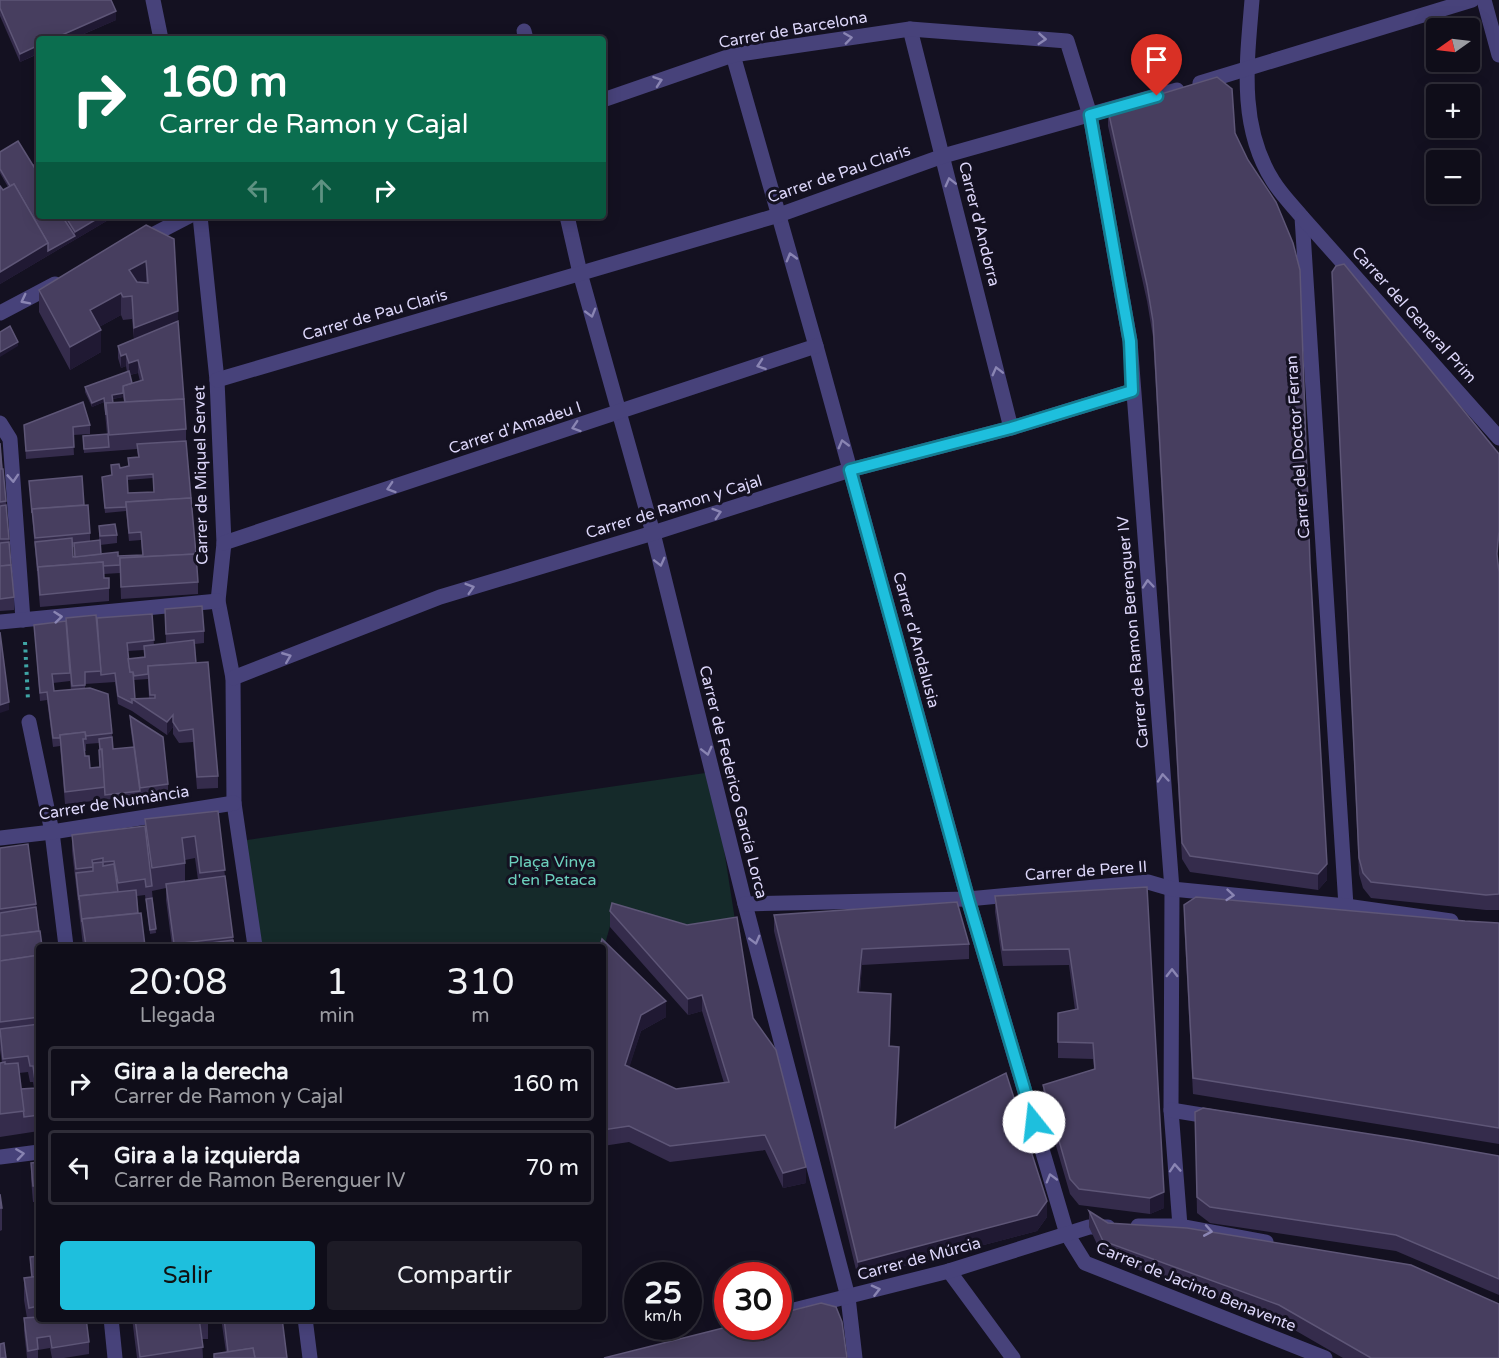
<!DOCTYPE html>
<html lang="es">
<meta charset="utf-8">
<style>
:root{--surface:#0f0d19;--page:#1d1b26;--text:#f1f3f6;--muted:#9b9ca2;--line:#2f2d38;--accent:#1ebfdd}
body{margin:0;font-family:"Varela Round",sans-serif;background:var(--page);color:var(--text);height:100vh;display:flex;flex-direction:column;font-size:22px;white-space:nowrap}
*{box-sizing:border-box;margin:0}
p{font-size:20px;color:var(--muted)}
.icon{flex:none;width:33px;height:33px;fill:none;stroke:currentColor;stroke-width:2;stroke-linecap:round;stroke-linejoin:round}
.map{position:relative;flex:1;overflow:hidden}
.details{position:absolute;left:36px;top:944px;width:570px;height:378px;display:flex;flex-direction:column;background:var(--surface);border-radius:6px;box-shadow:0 3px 15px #0003,0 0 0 2px var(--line)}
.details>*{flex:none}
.guide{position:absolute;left:36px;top:36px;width:570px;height:183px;border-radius:6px;box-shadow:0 3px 15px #0003,0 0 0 2px var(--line);background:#0b6e4f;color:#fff;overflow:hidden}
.needle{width:39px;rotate:256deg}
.buttons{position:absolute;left:1426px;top:18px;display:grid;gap:12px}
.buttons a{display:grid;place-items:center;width:54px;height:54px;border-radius:6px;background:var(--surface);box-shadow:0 3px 15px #0003,0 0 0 2px var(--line);font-size:30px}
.speed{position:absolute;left:624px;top:1262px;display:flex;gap:12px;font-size:30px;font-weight:700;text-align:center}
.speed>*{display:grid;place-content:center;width:78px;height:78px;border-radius:50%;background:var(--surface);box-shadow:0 3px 15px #0003,0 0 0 2px var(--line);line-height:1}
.speed small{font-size:15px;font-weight:400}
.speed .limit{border:9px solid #d22;background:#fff;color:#111}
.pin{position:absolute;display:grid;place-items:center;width:51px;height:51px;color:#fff;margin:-62px -26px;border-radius:50% 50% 50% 0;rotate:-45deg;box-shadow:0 0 6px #0007}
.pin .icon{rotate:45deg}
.me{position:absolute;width:66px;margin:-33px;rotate:344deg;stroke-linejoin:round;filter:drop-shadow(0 0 4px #0008)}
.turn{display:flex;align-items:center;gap:21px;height:126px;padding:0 24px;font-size:27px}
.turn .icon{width:78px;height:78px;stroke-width:2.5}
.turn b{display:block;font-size:42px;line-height:51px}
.lanes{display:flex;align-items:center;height:57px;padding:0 24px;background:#0003;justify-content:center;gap:30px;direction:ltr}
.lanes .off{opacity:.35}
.eta{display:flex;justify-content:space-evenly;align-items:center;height:102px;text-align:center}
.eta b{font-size:36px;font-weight:600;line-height:42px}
.primary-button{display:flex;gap:12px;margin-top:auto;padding:12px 24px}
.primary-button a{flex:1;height:69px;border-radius:6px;background:var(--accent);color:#111;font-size:24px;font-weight:600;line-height:69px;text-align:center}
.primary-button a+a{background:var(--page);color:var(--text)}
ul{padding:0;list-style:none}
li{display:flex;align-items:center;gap:18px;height:75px;margin:0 12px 9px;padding:0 12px;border:3px solid var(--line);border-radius:6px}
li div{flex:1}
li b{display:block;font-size:22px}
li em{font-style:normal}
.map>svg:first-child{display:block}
.green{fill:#152a2a}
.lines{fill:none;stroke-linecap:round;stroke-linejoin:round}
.path{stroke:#3fa5a5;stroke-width:4;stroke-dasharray:3 4.5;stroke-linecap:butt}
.minor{stroke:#47427a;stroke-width:15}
.wall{fill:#352c4c;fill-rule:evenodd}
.shaded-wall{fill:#201933}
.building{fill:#473e5f;stroke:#5e5677;stroke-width:1.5;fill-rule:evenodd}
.oneway{stroke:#8a85b3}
.route-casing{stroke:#147c90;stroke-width:15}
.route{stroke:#1ebfdd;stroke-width:10}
.labels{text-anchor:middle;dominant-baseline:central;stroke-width:6;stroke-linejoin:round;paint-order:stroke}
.street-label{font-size:16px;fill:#dcd6f9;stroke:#141121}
.park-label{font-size:16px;fill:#6cd0bd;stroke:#141121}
</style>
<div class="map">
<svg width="1499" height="1358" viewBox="0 0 1499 1358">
<rect width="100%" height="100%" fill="#141121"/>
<!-- green -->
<polygon class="green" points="712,772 737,933 612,919 603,951 603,946 255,946 240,841"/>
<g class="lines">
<!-- path -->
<polyline class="path" points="25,642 28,700"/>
<!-- minor -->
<g class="minor">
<polyline points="153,0 161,39"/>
<path d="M1252 0C1247 61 1238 126 1273 181 1281 194 1292 205 1302 217L1346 906"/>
<polyline points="1484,0 1499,55"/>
<polyline points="910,29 1011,428"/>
<polyline points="524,31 526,39"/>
<polyline points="733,55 816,346 968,899 1067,1234 1085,1263 1325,1358"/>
<polyline points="1200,83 1472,0"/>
<polyline points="603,100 733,55 910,29 1067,41 1090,115 1130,341 1172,889 1171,1110 1180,1226"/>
<polyline points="200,216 217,380 224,543 218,601 233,678 234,803 255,946"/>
<polyline points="567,216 580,273 653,533 745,904 848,1297 855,1358"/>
<polyline points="1302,217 1499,438"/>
<polyline points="141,241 189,216"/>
<polyline points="0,313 55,284"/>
<polyline points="217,380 779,215 943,156 1177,90"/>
<polyline points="0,423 10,439 23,620"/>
<polyline points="224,543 816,346"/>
<polyline points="0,622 218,601"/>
<polyline points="233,678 440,597 653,533 850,470 1011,428 1132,391"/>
<polyline points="29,722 52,832 66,946"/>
<polyline points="0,838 52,832 234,803"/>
<polyline points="745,904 968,899 1148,882 1172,889 1346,906 1451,921"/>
<polyline points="1171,1110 1214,1117"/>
<polyline points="0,1157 39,1152"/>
<polyline points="1138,1226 1180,1226 1266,1242"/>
<polyline points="949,1271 1013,1358"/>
<polyline points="778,1314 949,1271 1089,1227 1108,1227"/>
<polyline points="111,1318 115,1358"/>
<polyline points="305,1318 310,1358"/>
</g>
</g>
<!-- wall -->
<g class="wall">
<polygon points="0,0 116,20 20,62 0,16"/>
<polygon points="1108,110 1235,133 1310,563 1327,880 1318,890 1190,872 1182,859 1153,337 1147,301 1108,126"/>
<polygon points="0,152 34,167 34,165 39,162 39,216 115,216 0,284 3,190 8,187 0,173"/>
<path d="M146 225 178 323 186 429V441L198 582V594L121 599 120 573 104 574V578H109V601L40 607 29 481 84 505 90 533V541H99V526L117 535V543L100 545 101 554 118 556 142 555 141 540 129 541 126 511 105 513 102 481 111 475 120 468 129 467 128 458 138 457 137 449 84 453 83 436 107 434 104 402 92 407 85 392V387L127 372 126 366 121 368 118 358V346L134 339 132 319 123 320 121 315 99 327 101 352 70 370 39 312V290ZM138 373 140 381 132 383 130 375ZM123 397 124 402 113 403V399ZM153 478 154 492 128 493V480ZM72 547H74L75 557H73Z"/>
<polygon points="1332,272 1498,561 1499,572 1499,910 1486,910 1371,898 1363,888 1359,874"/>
<polygon points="24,425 90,425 90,434 73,435 74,455 26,459"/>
<polygon points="0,443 6,501 14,597 14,610 0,611"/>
<path d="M165 609 204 631V643L195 644 196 663 218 776V788L197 789 193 742 179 743 173 734V727L167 735 132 711 118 704 115 682 85 684V689L112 733 113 749 133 747 130 724V716L168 784V793L65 804 60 746 53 747 47 700 40 701 34 625 152 614 154 645 166 643ZM144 650V657L128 659V651ZM148 679 149 698 135 699 134 680ZM70 681 71 690 54 691 53 683ZM99 743V767L90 768 85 756 84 751H86V744Z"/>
<path d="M218 811 225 876 234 946H172L166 900V888L152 891 156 933 150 934 145 895 137 896 138 913 145 946H83L72 851V835L145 826V819ZM195 858 198 880 185 882V860Z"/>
<path d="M0 848 36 904 39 946V1131L0 1137V1063H2L0 1050ZM28 1072 30 1082H33L34 1088 21 1089 19 1073Z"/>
<polygon points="1147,887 1164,1208 1150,1214 1079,1205 1070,1194 1043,1101 1043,1085 1094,1069 1093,1059 1058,1058 1058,1013 1075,1010 1069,965 1003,966 995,912 995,896"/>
<polygon points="1184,905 1499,923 1499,1144 1193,1094 1184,921"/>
<polygon points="610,911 753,1018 806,1183 783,1188 765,1150 670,1162 629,1142 603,1146 603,946 666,1017 641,1031 629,1067 676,1089 724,1083 702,1011 688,1015 610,927"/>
<polygon points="774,915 969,944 969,959 862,965 860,992 891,1010 890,1046 899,1063 896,1127 1047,1217 1037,1231 858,1278 774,931"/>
<polygon points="1195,1112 1499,1156 1499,1295 1396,1251 1210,1223 1197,1213"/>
<polygon points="39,1162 39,1202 33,1202 31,1179 31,1163"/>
<polygon points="0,1194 2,1208 2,1230 0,1231"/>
<polygon points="1089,1211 1108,1223 1499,1358 1343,1358 1279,1321 1103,1257 1089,1227"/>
<polygon points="39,1256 39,1318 89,1342 89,1354 64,1358 52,1358 50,1348 38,1350 38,1358 27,1358 24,1331 24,1318 27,1318 24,1300 24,1278 31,1277 30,1257"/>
<polygon points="132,1318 208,1318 208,1339 202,1339 203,1358 137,1358"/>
<polygon points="221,1318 282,1318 287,1358 214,1358 214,1354 226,1352"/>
</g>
<!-- shaded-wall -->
<g class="shaded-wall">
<polygon points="116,11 116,20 72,39 53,39"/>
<polygon points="39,45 39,53 20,62 20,54"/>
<polygon points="100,216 115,216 0,284 0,272 48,243 75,236 75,232"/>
<polygon points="146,261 146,283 129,292 129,270"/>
<polygon points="121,293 121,315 90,332 90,310"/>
<polygon points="178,311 178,334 134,351 134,328"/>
<polygon points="101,330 101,352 70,370 70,347"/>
<polygon points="18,342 18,346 0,357 0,352"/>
<polygon points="126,354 126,366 121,368 121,356"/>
<polygon points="138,360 138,373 129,375 129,363"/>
<polygon points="123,393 123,397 112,399 112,395"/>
<polygon points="104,398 104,402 92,407 92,403"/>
<polygon points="9,702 9,710 0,713 0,705"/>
<polygon points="173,715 173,727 167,735 167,722"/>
<polygon points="1327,864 1327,880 1318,890 1318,874"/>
<polygon points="862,949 862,965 858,1008 858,992"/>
<polygon points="702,995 702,1011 688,1015 688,999"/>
<polygon points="666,1001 666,1017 641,1031 625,1081 625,1065 641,1015"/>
<polygon points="899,1047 899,1063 895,1143 895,1128"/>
<polygon points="806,1167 806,1183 783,1188 783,1173"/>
<polygon points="1164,1192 1164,1208 1150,1214 1150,1198"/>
<polygon points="1047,1201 1047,1217 1037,1231 858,1278 858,1262"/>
</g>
<!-- building -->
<g class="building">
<polygon points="0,0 111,0 116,11 53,39 39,39 39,45 20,54 0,8"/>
<polygon points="1217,77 1232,89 1235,133 1248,160 1276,202 1293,243 1300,270 1310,563 1327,864 1318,874 1190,856 1182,843 1153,321 1147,285 1108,110"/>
<polygon points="18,141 39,175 39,216 62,216 75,236 48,251 48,243 14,184 10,186 0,169 0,152"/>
<polygon points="39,162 39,173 34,165"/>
<polygon points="14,184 48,243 0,272 0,186 3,190"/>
<polygon points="65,216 99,216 100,217 75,232"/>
<path d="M146 225 174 239 178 311 134 328 132 296 123 297 121 293 90 310 101 330 70 347 39 290ZM146 261 148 283 137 282 129 270Z"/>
<polygon points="1344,264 1499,454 1499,531 1497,554 1499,572 1499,894 1486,895 1371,882 1363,873 1359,858 1332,272 1336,266"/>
<polygon points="178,321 184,399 125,402 123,386 143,380 138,360 129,363 126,354 121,356 118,346"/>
<polygon points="10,326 18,342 0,352 0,332"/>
<polygon points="129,371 132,383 123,386 123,393 112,395 113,403 106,403 106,415 104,398 92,403 85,387"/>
<polygon points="184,399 186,429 109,435 106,403"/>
<polygon points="83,402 90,425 73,427 74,447 26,451 24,425"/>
<polygon points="108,434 109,447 84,449 83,436"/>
<path d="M186 441 191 498 126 502V507L105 508 102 477 112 475 111 465 119 464 120 468 129 466 128 458 139 457 137 444ZM153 474 154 492 128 493 127 476Z"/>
<polygon points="0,443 2,469 0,469"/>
<polygon points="0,469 3,469 6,501 0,502"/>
<polygon points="82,476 84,505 32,509 32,513 29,481"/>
<polygon points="191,498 196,554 120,558 120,565 103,566 103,562 38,567 38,571 35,542 72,538 73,557 118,552 118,556 143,555 141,532 129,533 126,502"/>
<polygon points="6,505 9,539 0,539 0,506"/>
<polygon points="88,505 90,533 35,538 32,509"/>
<polygon points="115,524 117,535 100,536 99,526"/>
<polygon points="100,540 101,554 75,557 74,543"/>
<polygon points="9,542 11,565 0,566 0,543"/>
<polygon points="196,554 198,582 121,587 120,558"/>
<polygon points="103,562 104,578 109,578 109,588 40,595 38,567"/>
<polygon points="11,565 14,597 0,599 0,566"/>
<polygon points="202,606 204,631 166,634 165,609"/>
<polygon points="152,614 154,640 127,643 130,672 133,672 135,699 132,699 132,703 118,696 115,673 101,675 97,618"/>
<polygon points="96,615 101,671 85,672 85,685 72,686 66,618"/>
<polygon points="66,621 70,673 52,674 54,691 90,688 108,694 112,733 86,736 85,732 60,735 60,738 53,738 47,692 40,693 34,625"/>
<polygon points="0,632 9,702 0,705"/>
<polygon points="194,640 196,663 148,666 148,674 134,676 133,672 130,672 128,659 145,657 144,646"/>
<polygon points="208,662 218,776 197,777 193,729 179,731 173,722 173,715 167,722 132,699 155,698 155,695 150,695 148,666"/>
<polygon points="130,716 163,737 168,784 140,788"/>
<polygon points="85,732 86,739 83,739 85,756 89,756 90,768 100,767 99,750 102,749 105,787 65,792 60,735"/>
<polygon points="112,737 113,749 134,747 140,791 105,795 102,749 100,749 99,739"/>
<polygon points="218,811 225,870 200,873 195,836 182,838 185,863 152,868 145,819"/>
<polygon points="145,826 152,886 146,887 145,879 118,883 114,861 103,862 103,858 92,860 93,867 76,869 72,835"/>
<polygon points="28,844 36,904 0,909 0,848"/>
<polygon points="103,862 103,866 114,864 118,892 79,896 79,900 76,873 93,871 93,863"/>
<polygon points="225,876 233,937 174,944 166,884"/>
<polygon points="1147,887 1164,1192 1150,1198 1079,1189 1070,1179 1043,1085 1095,1069 1093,1043 1058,1042 1058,1013 1078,1009 1069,949 1003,950 995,896"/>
<polygon points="136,890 138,913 82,919 82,922 79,896"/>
<polygon points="1196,897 1465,921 1499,923 1499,1128 1193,1078 1184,905"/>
<polygon points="152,898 156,929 150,930 146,899"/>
<polygon points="957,902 969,944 862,949 858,992 891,994 889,1046 899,1047 895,1128 1006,1073 1047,1201 1037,1215 858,1262 774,915"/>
<polygon points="612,903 687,925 737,917 753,1018 776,1050 806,1167 783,1173 765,1135 670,1146 629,1126 603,1130 603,946 600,946 602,939 666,1001 641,1015 625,1065 676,1089 729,1082 702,995 688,999 610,911"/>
<polygon points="36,907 39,931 0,936 0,913"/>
<polygon points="141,913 145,946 86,946 82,919"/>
<polygon points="40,931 42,946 39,946 39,955 0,961 0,936"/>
<polygon points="233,940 234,946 187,946"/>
<polygon points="39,955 39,1017 0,1022 0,961"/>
<polygon points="39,1024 39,1115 24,1117 21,1089 36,1088 33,1066 30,1066 28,1056 3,1059 0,1029"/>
<polygon points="5,1062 5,1064 18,1063 24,1111 0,1114 0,1063"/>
<polygon points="1203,1108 1408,1140 1499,1156 1499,1279 1396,1235 1210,1207 1197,1197 1195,1112"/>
<polygon points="39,1162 39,1186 33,1186 31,1163"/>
<polygon points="0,1194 2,1208 0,1208"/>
<polygon points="1089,1211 1108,1223 1187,1228 1411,1265 1499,1304 1499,1358 1371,1358 1279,1305 1103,1241"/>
<polygon points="39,1256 39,1276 32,1277 30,1257"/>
<polygon points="39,1276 39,1306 29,1308 24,1278"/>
<polygon points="821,1303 836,1307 842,1322 847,1358 604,1358 731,1326 778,1326 778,1314"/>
<polygon points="39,1317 39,1318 86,1318 89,1342 52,1348 50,1336 37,1338 38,1349 28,1351 24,1318"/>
<polygon points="135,1318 199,1318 203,1347 140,1357"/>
<polygon points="224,1318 282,1318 287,1358 255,1358 253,1348 228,1352"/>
<polygon points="4,1343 6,1358 0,1358 0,1344"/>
<polygon points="253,1348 255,1358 214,1358 214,1354"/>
</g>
<!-- one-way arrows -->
<defs><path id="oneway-chevron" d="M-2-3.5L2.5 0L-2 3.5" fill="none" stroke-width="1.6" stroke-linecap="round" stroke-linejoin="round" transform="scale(1.5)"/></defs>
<g class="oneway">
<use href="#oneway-chevron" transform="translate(848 38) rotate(-8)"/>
<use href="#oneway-chevron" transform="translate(1042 39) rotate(4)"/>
<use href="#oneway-chevron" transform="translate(658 81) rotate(-19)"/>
<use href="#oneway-chevron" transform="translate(950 182) rotate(-104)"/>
<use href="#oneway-chevron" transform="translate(791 257) rotate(-106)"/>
<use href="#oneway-chevron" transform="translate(25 300) rotate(153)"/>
<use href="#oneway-chevron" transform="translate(591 313) rotate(74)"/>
<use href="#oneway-chevron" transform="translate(761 365) rotate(161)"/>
<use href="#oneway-chevron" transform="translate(997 371) rotate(-104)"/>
<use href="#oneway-chevron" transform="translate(576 427) rotate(162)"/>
<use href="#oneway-chevron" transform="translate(843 444) rotate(-105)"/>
<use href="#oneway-chevron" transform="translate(13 478) rotate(86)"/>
<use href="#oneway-chevron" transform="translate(391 488) rotate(162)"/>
<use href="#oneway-chevron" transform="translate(717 513) rotate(-18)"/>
<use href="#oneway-chevron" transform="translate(660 562) rotate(76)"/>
<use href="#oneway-chevron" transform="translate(1148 584) rotate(-95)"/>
<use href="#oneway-chevron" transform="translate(470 588) rotate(-17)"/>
<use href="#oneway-chevron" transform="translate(58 617) rotate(-6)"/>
<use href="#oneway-chevron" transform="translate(287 657) rotate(-22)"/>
<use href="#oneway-chevron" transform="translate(707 751) rotate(76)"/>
<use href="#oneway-chevron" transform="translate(1163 778) rotate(-95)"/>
<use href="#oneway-chevron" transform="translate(1230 895) rotate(5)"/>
<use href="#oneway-chevron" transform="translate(755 940) rotate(75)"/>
<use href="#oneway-chevron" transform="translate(1172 973) rotate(-90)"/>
<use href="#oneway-chevron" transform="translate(20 1154) rotate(-8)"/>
<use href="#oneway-chevron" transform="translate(1175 1168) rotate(-94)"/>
<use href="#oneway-chevron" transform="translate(1051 1178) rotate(-106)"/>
<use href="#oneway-chevron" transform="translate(1208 1231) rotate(10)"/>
<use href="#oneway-chevron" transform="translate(876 1290) rotate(-14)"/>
</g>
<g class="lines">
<!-- route casing -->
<g class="route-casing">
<polyline id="route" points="1034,1122 968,899 850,470 1011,428 1132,391 1130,341 1090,115 1157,96"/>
</g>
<!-- route -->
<use href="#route" class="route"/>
</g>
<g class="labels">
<!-- street labels -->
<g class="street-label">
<text transform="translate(793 30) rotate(-10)">Carrer de Barcelona</text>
<text transform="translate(839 174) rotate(-19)">Carrer de Pau Claris</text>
<text transform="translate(979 224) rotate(76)">Carrer d'Andorra</text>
<text transform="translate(375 315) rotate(-16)">Carrer de Pau Claris</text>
<text transform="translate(1414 315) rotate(48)">Carrer del General Prim</text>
<text transform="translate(515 428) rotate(-18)">Carrer d'Amadeu I</text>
<text transform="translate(1298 447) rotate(-94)">Carrer del Doctor Ferran</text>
<text transform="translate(201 475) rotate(-91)">Carrer de Miquel Servet</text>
<text transform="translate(674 507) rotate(-17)">Carrer de Ramon y Cajal</text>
<text transform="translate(1133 632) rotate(-95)">Carrer de Ramon Berenguer IV</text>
<text transform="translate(916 640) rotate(75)">Carrer d'Andalusia</text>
<text transform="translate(733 782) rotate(76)">Carrer de Federico García Lorca</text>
<text transform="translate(114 803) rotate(-9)">Carrer de Numància</text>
<text transform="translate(1086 871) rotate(-4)">Carrer de Pere II</text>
<text transform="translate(919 1259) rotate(-15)">Carrer de Múrcia</text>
<text transform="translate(1196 1287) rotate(22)">Carrer de Jacinto Benavente</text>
</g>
<!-- park labels -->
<g class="park-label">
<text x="552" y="862">Plaça Vinya<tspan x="552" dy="18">d'en Petaca</tspan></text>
</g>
</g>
</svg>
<div class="buttons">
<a><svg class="needle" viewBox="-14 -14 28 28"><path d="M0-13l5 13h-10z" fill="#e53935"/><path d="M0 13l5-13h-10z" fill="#9b9ca2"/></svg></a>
<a>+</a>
<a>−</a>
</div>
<div class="speed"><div>25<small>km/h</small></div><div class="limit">30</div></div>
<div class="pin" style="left:1157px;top:96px;background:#d93025"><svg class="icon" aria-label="arrive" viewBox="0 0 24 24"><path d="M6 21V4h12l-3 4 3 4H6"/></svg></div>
<svg class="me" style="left:1034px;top:1122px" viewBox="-20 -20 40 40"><circle r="19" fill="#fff"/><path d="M0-13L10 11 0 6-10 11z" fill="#1ebfdd"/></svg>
<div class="guide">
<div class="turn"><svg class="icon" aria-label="right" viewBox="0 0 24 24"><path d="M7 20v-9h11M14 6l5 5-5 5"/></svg><div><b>160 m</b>Carrer de Ramon y Cajal</div></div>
<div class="lanes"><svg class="icon off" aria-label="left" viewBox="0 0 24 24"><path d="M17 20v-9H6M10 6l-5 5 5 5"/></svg><svg class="icon off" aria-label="ahead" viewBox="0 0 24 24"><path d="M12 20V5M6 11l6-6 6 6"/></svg><svg class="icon" aria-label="right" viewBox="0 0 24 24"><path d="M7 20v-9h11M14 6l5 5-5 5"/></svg></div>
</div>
<section class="details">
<div class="eta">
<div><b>20:08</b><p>Llegada</p></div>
<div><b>1</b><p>min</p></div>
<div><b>310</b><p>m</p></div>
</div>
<ul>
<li><svg class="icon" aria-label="right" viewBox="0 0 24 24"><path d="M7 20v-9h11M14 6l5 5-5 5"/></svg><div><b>Gira a la derecha</b><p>Carrer de Ramon y Cajal</p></div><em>160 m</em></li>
<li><svg class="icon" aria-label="left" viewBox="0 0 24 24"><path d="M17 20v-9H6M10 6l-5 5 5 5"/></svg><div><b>Gira a la izquierda</b><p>Carrer de Ramon Berenguer IV</p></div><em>70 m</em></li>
</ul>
<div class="primary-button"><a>Salir</a><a>Compartir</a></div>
</section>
</div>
